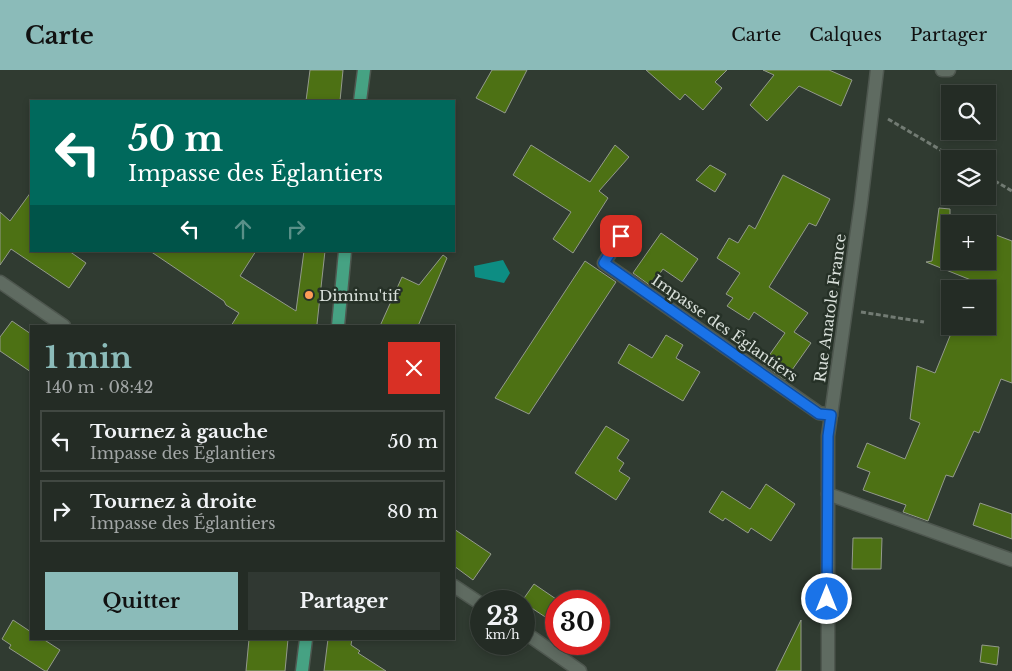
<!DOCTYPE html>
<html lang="fr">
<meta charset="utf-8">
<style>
:root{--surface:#242c25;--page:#303832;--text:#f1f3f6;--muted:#a3a7a7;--line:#414842;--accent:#8bbbb9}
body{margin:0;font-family:"Libre Baskerville",serif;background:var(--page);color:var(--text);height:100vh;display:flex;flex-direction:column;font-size:19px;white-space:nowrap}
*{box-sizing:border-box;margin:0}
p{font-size:16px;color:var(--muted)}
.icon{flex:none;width:28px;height:28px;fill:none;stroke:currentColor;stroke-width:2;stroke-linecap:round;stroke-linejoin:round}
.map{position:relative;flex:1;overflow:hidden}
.sheet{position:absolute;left:30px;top:255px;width:425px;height:315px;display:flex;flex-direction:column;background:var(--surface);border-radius:0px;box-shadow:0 2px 8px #0003,0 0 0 1px var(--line)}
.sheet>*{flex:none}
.banner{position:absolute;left:30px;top:30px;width:425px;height:152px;border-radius:0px;box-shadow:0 2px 8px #0003,0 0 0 1px var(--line);background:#00695c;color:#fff;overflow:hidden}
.controls{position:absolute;left:941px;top:15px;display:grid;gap:10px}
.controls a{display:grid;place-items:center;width:55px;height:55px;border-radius:0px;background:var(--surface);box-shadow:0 2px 8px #0003,0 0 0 1px var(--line);font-size:25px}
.speed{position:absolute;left:470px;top:520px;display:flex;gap:10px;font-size:25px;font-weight:700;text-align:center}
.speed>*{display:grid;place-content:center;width:65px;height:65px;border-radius:50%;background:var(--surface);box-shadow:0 2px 8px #0003,0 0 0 1px var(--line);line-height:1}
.speed small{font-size:12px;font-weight:400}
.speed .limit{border:8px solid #d22;background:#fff;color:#111}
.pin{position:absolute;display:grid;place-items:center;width:42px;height:42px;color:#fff;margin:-21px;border-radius:10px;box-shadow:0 2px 8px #0006}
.me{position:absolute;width:55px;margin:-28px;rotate:0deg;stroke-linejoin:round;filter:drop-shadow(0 0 4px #0008)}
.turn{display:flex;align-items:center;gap:18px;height:105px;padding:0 15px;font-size:22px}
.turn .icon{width:65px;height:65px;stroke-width:2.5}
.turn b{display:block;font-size:35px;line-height:42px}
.lanes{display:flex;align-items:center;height:48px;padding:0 15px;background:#0003;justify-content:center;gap:25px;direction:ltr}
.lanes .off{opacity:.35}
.round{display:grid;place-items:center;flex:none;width:52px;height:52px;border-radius:0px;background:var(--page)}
.overview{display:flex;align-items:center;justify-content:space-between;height:85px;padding:0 15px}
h1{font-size:30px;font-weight:700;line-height:38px;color:var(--accent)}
.action{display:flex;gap:10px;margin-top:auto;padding:10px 15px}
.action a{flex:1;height:58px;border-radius:0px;background:var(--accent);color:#111;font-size:20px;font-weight:700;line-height:58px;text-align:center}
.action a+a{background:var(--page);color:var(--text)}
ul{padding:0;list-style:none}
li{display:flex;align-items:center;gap:15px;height:62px;margin:0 10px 8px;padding:0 5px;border:2px solid var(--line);border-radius:0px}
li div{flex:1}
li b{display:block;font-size:19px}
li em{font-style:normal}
header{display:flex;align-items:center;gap:30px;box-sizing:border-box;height:70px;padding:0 25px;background:var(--accent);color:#111}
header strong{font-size:24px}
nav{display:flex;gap:28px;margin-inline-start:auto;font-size:18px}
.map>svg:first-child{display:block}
.water{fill:#0d8d83}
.building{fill:#4d7114;stroke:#939a8c}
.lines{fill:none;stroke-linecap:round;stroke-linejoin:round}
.minor-casing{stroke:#4e574f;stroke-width:15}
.major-casing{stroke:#4e574f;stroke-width:15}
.path{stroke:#727b73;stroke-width:3;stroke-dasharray:5 2.5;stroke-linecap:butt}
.minor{stroke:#5f6b61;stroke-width:12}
.major{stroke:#46a283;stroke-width:12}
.route-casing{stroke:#114b97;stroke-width:12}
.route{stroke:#1a73e8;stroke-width:9}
.poi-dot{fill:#fe9c57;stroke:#263127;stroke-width:2}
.labels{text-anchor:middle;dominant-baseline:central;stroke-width:5;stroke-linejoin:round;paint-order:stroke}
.poi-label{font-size:15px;fill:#d9e0da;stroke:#263127;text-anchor:start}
.street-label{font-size:15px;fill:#d9e0da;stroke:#263127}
</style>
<header>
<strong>Carte</strong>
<nav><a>Carte</a><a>Calques</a><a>Partager</a></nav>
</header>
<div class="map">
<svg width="1012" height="601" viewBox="0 0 1012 601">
<rect width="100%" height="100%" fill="#303b31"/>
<!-- water -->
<polygon class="water" points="503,190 510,203 504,213 475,207 474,196"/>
<!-- building -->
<g class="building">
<polygon points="310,0 343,0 340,31 306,31"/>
<polygon points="492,0 527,0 505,43 476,28"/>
<polygon points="646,0 727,0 715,12 722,18 703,40 685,24 680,30"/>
<polygon points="763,0 829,0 852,10 841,36 799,16 767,51 750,35 774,5"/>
<polygon points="531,75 590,112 615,75 629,87 599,121 608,128 573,183 553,169 571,142 513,105"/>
<polygon points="710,95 726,104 715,122 696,110"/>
<polygon points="783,105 830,129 816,156 809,153 769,217 808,243 794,262 811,273 785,310 763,294 785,263 754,242 749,250 727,236 733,228 726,224 740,203 717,188 729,168 738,173 749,155 755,159"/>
<polygon points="31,122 31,181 69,181 86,193 69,218 11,179 0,195 0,142 10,151"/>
<polygon points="939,138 950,139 950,191 988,191 988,162 1012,171 1012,313 1001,309 979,363 974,361 953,407 946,405 928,451 903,442 906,435 863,420 870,402 857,397 867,373 905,389 920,353 910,349 917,296 935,303 954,256 988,256 988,219 979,219 981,214 926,192 932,191"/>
<polygon points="661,163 698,189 682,212 663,199 651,216 633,203"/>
<polygon points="150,181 256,181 240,206 296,241 304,181 325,181 317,254 320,256 231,256 239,243 226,235 224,231"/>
<polygon points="443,185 447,188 418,256 380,256 402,207 419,215"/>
<polygon points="585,191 616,212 529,344 495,328"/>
<polygon points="12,251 31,264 31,302 0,281 0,267"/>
<polygon points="666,265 683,275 676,288 700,302 683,331 618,293 629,274 652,288"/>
<polygon points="606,356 629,370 617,388 624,393 619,401 630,408 616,430 575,403"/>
<polygon points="766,414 795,434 771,471 751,458 748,463 725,448 723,451 709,442 722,421 750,439"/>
<polygon points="980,433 1012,444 1012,469 973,455"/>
<polygon points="454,459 491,484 473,510 454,496"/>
<polygon points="853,468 882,468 881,499 852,499"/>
<polygon points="534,514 556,529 556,554 524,533 524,531 522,531"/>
<polygon points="13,550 31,562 31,569 43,569 60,580 47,601 45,601 9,578 11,575 2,569"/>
<polygon points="801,550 801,601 776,601"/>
<polygon points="249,569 288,569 285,601 246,601"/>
<polygon points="328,569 352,569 351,575 360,581 358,583 386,601 324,601"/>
<polygon points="982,575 999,577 997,595 980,592"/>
</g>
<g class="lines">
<!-- minor casing -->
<g class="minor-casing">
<g id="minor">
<polyline points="942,0 949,0"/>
<polyline points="621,166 604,193 819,343 831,345"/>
<polyline points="0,212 64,256"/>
<polyline points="828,424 1012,490"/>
<polyline points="454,516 481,534"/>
<polyline points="524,562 580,601"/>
<polyline points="828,601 828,366 861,133 877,0"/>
</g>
</g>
<!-- major casing -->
<g class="major-casing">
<g id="major">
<polyline points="360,31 364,0"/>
<polyline points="338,256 345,181"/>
<polyline points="302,601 306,569"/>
</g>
</g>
<!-- path -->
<g class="path">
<polyline points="888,49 956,89"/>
<polyline points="988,107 1012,121"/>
<polyline points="861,242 924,252"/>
</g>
<!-- minor -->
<use href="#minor" class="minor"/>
<!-- major -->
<use href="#major" class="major"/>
</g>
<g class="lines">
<!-- route casing -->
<g class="route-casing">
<polyline id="route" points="621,166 604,193 819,344 831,345 828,366 827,529"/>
</g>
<!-- route -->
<use href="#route" class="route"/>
</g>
<!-- markers -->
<circle class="poi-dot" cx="309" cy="225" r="5"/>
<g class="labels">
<!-- poi labels -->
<g class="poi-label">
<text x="319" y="225">Diminu'tif</text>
</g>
<!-- street labels -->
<g class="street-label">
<text transform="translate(830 238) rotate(-82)">Rue Anatole France</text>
<text transform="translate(725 258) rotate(35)">Impasse des Églantiers</text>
</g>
</g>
</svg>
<div class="controls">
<a><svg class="icon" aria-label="search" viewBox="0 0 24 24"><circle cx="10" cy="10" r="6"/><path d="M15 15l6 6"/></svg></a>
<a><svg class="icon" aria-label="layers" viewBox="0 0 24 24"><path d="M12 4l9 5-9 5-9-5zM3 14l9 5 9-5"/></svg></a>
<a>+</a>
<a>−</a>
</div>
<div class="speed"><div>23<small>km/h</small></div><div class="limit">30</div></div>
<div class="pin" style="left:621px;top:166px;background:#d93025"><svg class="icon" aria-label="arrive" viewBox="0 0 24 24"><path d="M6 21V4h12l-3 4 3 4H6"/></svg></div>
<svg class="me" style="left:827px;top:529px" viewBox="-20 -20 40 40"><circle r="17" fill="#1a73e8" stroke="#fff" stroke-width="3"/><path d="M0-11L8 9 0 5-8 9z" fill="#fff"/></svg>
<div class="banner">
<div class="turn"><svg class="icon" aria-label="left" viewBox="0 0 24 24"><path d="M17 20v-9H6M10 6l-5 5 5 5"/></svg><div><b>50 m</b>Impasse des Églantiers</div></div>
<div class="lanes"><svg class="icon" aria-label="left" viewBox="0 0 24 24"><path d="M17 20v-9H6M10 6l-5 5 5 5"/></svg><svg class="icon off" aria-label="ahead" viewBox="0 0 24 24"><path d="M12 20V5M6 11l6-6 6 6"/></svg><svg class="icon off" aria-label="right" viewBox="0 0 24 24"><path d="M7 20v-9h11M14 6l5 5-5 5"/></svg></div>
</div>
<section class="sheet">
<div class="overview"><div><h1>1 min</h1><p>140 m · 08:42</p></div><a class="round" style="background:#d93025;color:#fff"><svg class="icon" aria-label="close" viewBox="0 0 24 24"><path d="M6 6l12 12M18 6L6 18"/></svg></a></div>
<ul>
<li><svg class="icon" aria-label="left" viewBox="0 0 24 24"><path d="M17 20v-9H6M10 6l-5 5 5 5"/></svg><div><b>Tournez à gauche</b><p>Impasse des Églantiers</p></div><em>50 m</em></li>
<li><svg class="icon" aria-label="right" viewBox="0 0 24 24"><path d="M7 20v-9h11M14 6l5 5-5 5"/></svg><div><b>Tournez à droite</b><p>Impasse des Églantiers</p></div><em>80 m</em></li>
</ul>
<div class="action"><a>Quitter</a><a>Partager</a></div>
</section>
</div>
